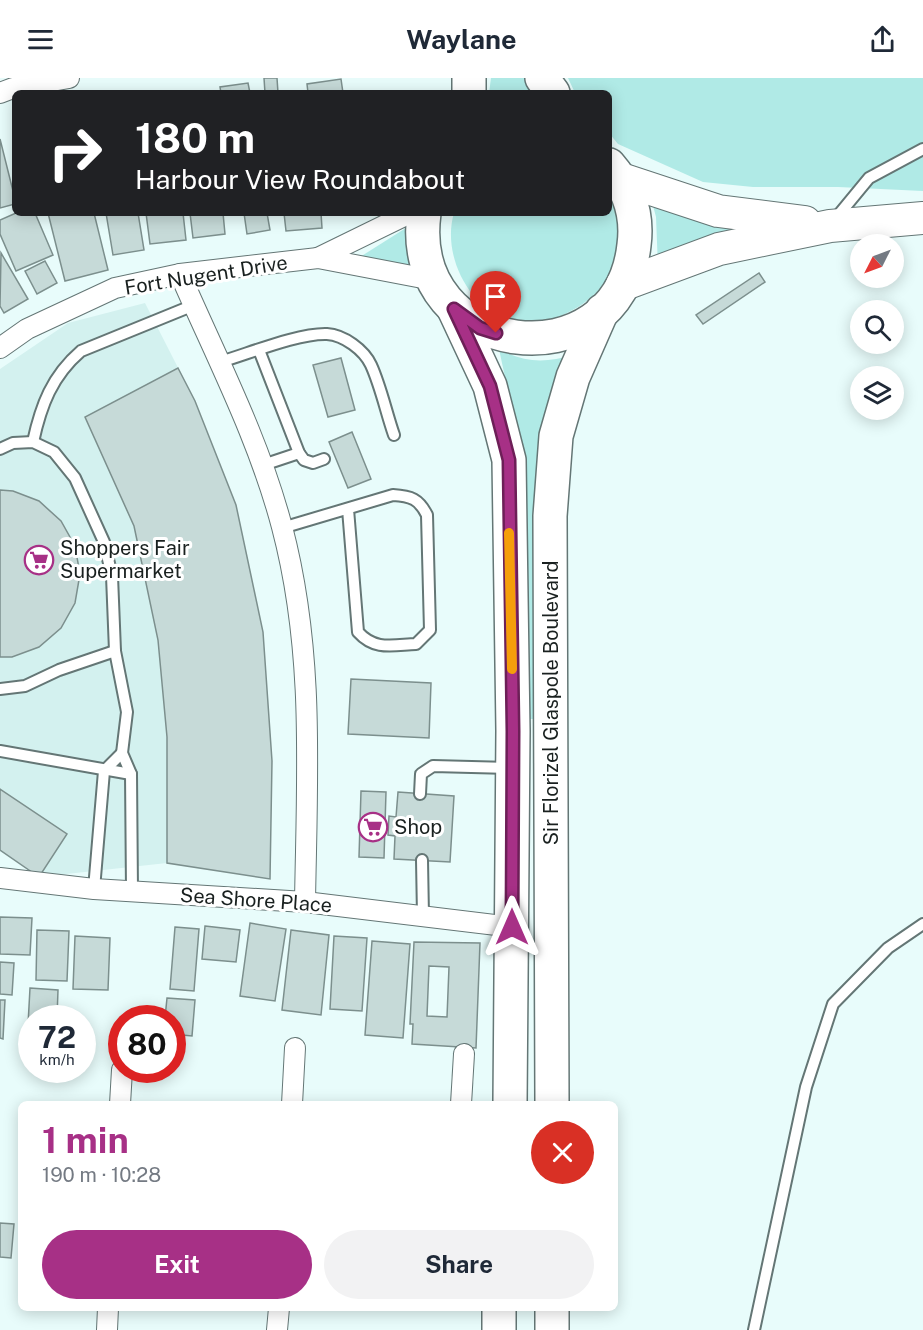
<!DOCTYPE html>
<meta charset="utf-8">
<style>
:root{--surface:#fff;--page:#f2f2f3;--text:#1f2937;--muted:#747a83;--accent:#a73086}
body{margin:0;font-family:"Public Sans",sans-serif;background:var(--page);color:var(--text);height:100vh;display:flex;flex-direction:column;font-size:22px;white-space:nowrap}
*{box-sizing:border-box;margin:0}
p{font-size:20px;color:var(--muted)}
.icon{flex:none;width:33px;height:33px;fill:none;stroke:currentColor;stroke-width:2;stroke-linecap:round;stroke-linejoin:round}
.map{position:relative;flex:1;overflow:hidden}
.drawer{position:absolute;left:18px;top:1023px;width:600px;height:210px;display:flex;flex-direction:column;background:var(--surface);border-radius:9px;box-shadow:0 3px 15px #0003}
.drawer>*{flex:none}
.top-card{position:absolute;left:12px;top:12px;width:600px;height:126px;border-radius:9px;box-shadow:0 3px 15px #0003;background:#202124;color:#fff;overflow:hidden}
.needle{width:39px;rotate:228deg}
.controls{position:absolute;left:850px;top:156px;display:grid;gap:12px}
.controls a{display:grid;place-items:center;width:54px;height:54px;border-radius:50%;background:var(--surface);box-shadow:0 3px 15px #0003;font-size:30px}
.speed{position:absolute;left:18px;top:927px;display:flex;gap:12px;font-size:30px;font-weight:700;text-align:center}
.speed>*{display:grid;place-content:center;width:78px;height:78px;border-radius:50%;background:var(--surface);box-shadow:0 3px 15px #0003;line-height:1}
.speed small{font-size:15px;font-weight:400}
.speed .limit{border:9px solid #d22;background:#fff;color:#111}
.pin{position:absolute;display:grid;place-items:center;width:51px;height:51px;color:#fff;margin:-62px -26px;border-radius:50% 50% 50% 0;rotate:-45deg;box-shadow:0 0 6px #0007}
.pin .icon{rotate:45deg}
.me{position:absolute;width:66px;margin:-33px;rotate:0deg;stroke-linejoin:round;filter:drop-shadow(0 0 4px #0008)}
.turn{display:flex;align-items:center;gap:21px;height:126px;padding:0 24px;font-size:27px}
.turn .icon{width:78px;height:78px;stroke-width:2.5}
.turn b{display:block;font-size:42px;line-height:51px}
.round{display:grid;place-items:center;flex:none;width:63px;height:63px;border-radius:32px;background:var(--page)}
.summary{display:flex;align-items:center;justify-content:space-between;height:102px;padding:0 24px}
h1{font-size:36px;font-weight:700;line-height:45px;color:var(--accent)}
.button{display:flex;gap:12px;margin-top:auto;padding:12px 24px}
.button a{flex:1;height:69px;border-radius:36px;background:var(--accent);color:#fff;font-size:24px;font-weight:700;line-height:69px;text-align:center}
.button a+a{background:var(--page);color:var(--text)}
header{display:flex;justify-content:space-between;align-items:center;height:78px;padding:0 24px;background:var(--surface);font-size:27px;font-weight:700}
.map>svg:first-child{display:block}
.built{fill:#d3f1ef}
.green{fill:#b0eae6}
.building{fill:#c6dad8;stroke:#7c8f8d;stroke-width:1.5;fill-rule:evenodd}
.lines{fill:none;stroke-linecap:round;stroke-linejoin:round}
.lane-casing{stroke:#647675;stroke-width:14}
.street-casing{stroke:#647675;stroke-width:22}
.primary-casing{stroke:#647675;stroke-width:34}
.highway-casing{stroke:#647675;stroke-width:36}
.lane{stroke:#fff;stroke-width:10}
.street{stroke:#fff;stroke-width:20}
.primary{stroke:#fff;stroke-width:32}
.highway{stroke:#fff;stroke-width:33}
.route-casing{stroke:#6d1f57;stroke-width:15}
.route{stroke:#a73086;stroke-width:10}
.slow{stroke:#f59e0b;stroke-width:10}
.labels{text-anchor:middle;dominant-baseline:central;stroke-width:6;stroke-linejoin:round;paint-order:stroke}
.street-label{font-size:20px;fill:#19201f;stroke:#fff}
.poi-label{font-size:20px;fill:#19201f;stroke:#fff;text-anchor:start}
</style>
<header><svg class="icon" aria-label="menu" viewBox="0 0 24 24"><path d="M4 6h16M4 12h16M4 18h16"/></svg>Waylane<svg class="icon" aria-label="share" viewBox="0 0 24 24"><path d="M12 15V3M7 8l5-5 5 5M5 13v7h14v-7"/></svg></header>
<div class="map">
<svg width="923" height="1252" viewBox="0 0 923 1252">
<rect width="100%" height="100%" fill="#e8fcfb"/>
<!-- built -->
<polygon class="built" points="145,225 195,323 263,554 272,683 270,801 167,785 39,799 0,772 0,291 68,245"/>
<!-- green -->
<g class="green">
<polygon points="491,0 535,0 545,15 489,15"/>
<polygon points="568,0 923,0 923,113 838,109 753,109 703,104 618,66 609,55 609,15 575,15"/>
<path d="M609 102C614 117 624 135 626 150 626 155 623 163 622 168 613 203 591 226 558 239 551 242 543 247 536 247 481 251 439 185 454 135H609Z"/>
<polygon points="650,116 745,149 681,179 635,221 658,189 656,139"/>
<polygon points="417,143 421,193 360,179"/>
<path d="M499 271C524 285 546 285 573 277L544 641H521V374Z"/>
</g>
<!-- building -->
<g class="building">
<polygon points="264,0 277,0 278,15 265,15"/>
<polygon points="341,1 343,15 308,15 307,6"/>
<polygon points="248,5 250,15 221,15 220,9"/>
<polygon points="0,61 15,121 15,126 0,130"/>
<polygon points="16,135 35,135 53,177 16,193 0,156 0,142"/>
<polygon points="48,135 94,135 108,192 65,203"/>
<polygon points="106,135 138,135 144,172 113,177"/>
<polygon points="146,135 183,135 186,162 150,166"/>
<polygon points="190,135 223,135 225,156 193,160"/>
<polygon points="244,135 267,135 270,152 247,156"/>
<polygon points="284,135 321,135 322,150 286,153"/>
<polygon points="1,175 28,221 4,235 0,228"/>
<polygon points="45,183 57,205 37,216 25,193"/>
<polygon points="759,195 765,204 703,246 696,237"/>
<polygon points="341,280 355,332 328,339 313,287"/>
<polygon points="178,290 195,323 236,427 263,554 272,683 270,801 167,785 167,659 158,562 134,448 85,339"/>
<polygon points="352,354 371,401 348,410 329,364"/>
<polygon points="0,412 13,413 39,423 61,443 75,468 80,496 75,525 61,550 39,569 12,579 0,579"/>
<polygon points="351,601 431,605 429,660 348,656"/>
<polygon points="0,711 67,756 39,799 0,772"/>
<polygon points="361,713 386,714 384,780 359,779"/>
<polygon points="398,714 454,718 450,784 394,781 395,758 388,757 389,738 396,739"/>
<polygon points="0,839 32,840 30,877 0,876"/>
<polygon points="250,845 286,851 275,923 240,918"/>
<polygon points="205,848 240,852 236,884 202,881"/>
<polygon points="175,849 199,851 194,913 170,911"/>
<polygon points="37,852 69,853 67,903 36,902"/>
<polygon points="291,852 329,857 321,937 282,932"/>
<polygon points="75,858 110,860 108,912 73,911"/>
<polygon points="334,858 367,860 362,933 330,931"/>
<polygon points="372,863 410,866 403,960 365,957"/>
<path d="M414 864 480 865 476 970 412 966 413 946H410ZM429 888 449 889 447 939 427 938Z"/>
<polygon points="0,884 14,885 12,917 0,916"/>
<polygon points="30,910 58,912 57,940 32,940 32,947 28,947"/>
<polygon points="167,920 195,922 192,958 172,956 172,940 165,940"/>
<polygon points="0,922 5,922 3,961 0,960"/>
<polygon points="0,1145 14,1146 11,1180 0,1179"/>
</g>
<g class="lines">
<!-- lane casing -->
<g class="lane-casing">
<g id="lane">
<polyline points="836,140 869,100 923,71"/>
<polyline points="259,272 299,375 304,382 313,385 324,381"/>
<path d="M220 284C248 276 298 255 327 256 344 257 364 272 371 287 381 309 386 334 394 357"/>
<path d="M33 364C41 327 52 298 81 273L194 227"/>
<polyline points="0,371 13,365 33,364 54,374 75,400 104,464 112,498 115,573 127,634 122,675 131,696 132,813"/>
<polyline points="263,387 299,375"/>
<path d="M282 450 393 417C411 418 419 421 427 437L430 552 416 566C393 567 375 573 358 554L348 431"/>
<polyline points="0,611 25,608 59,592 115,573"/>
<polyline points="0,673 131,696"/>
<polyline points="420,716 421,696 433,688 510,690"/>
<polyline points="422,782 423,838"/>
<polyline points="94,811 104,693 122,675"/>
<polyline points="754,1252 806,1009 833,926 888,870 923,846"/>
</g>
</g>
<!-- street casing -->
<g class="street-casing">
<g id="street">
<polyline points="0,15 13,10 69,0"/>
<polyline points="318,180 410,135"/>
<path d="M180 196C216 279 259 361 282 449 315 574 307 697 305 824"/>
<polyline points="0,270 27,251 115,210 180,196 318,180 433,202"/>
<polyline points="0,800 94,811 305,824 512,849"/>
<polyline points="120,1026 122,992"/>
<polyline points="292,1026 295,970"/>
<polyline points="461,1026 464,976"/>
<polyline points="107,1252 108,1230"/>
<polyline points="277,1252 279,1230"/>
</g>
</g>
<!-- primary casing -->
<g class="primary-casing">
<g id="primary">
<polyline points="621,101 718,133 805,144"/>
<polyline points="622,207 719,171 830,148 923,140"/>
</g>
</g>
<!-- highway casing -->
<g class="highway-casing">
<g id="highway">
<polyline points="542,0 553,15"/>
<polyline points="469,15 469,0"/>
<path d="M424 135C404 282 619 308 634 167 638 137 629 110 609 87"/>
<polyline points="454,231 490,308 509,382 513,653 510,1026"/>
<polyline points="552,1026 550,438 556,358 573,299 602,233"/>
<polyline points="552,1230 552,1252"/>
<polyline points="499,1252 499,1230"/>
</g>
</g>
<!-- lane -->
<use href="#lane" class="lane"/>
<!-- street -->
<use href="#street" class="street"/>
<!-- primary -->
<use href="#primary" class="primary"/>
<!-- highway -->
<use href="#highway" class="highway"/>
</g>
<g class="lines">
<!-- route casing -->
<g class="route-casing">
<polyline id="route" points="496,255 480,250 454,231 490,308 509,382 513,653 512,849"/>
</g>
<!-- route -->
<use href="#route" class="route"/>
<!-- slow -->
<polyline class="slow" points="509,455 512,591"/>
</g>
<!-- icons -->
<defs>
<g id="supermarket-ring" transform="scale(1.5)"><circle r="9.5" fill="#fff" stroke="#a73086" stroke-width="1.5"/><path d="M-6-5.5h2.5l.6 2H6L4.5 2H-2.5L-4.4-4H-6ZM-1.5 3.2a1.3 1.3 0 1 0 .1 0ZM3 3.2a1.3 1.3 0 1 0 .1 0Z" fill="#a73086"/></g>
</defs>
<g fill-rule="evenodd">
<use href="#supermarket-ring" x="39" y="482"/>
<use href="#supermarket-ring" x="373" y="749"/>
</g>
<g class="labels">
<!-- street labels -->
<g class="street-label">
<text transform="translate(206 197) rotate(-9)">Fort Nugent Drive</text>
<text transform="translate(551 625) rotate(-90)">Sir Florizel Glaspole Boulevard</text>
<text transform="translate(256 822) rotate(4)">Sea Shore Place</text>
</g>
<!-- poi labels -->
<g class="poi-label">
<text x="60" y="470">Shoppers Fair<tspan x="60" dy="23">Supermarket</tspan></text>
<text x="394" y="749">Shop</text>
</g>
</g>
</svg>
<div class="controls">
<a><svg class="needle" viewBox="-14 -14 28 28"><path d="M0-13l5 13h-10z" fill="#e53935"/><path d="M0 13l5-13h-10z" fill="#747a83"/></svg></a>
<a><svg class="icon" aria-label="search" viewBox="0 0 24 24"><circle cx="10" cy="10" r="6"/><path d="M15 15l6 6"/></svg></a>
<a><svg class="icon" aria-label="layers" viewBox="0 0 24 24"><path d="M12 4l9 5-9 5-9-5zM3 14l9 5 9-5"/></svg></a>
</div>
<div class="speed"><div>72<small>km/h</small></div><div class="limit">80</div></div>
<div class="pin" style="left:496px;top:255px;background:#d93025"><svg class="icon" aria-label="arrive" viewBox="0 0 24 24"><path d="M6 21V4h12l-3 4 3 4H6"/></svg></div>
<svg class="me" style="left:512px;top:849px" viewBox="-20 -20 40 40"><path d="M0-17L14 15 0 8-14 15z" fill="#a73086" stroke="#fff" stroke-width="4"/></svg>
<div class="top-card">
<div class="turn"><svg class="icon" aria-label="right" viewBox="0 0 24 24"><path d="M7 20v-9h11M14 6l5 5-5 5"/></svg><div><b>180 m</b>Harbour View Roundabout</div></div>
</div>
<section class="drawer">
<div class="summary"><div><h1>1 min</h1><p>190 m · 10:28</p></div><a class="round" style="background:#d93025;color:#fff"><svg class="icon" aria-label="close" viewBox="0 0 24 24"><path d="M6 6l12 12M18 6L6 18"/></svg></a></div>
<div class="button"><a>Exit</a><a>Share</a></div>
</section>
</div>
